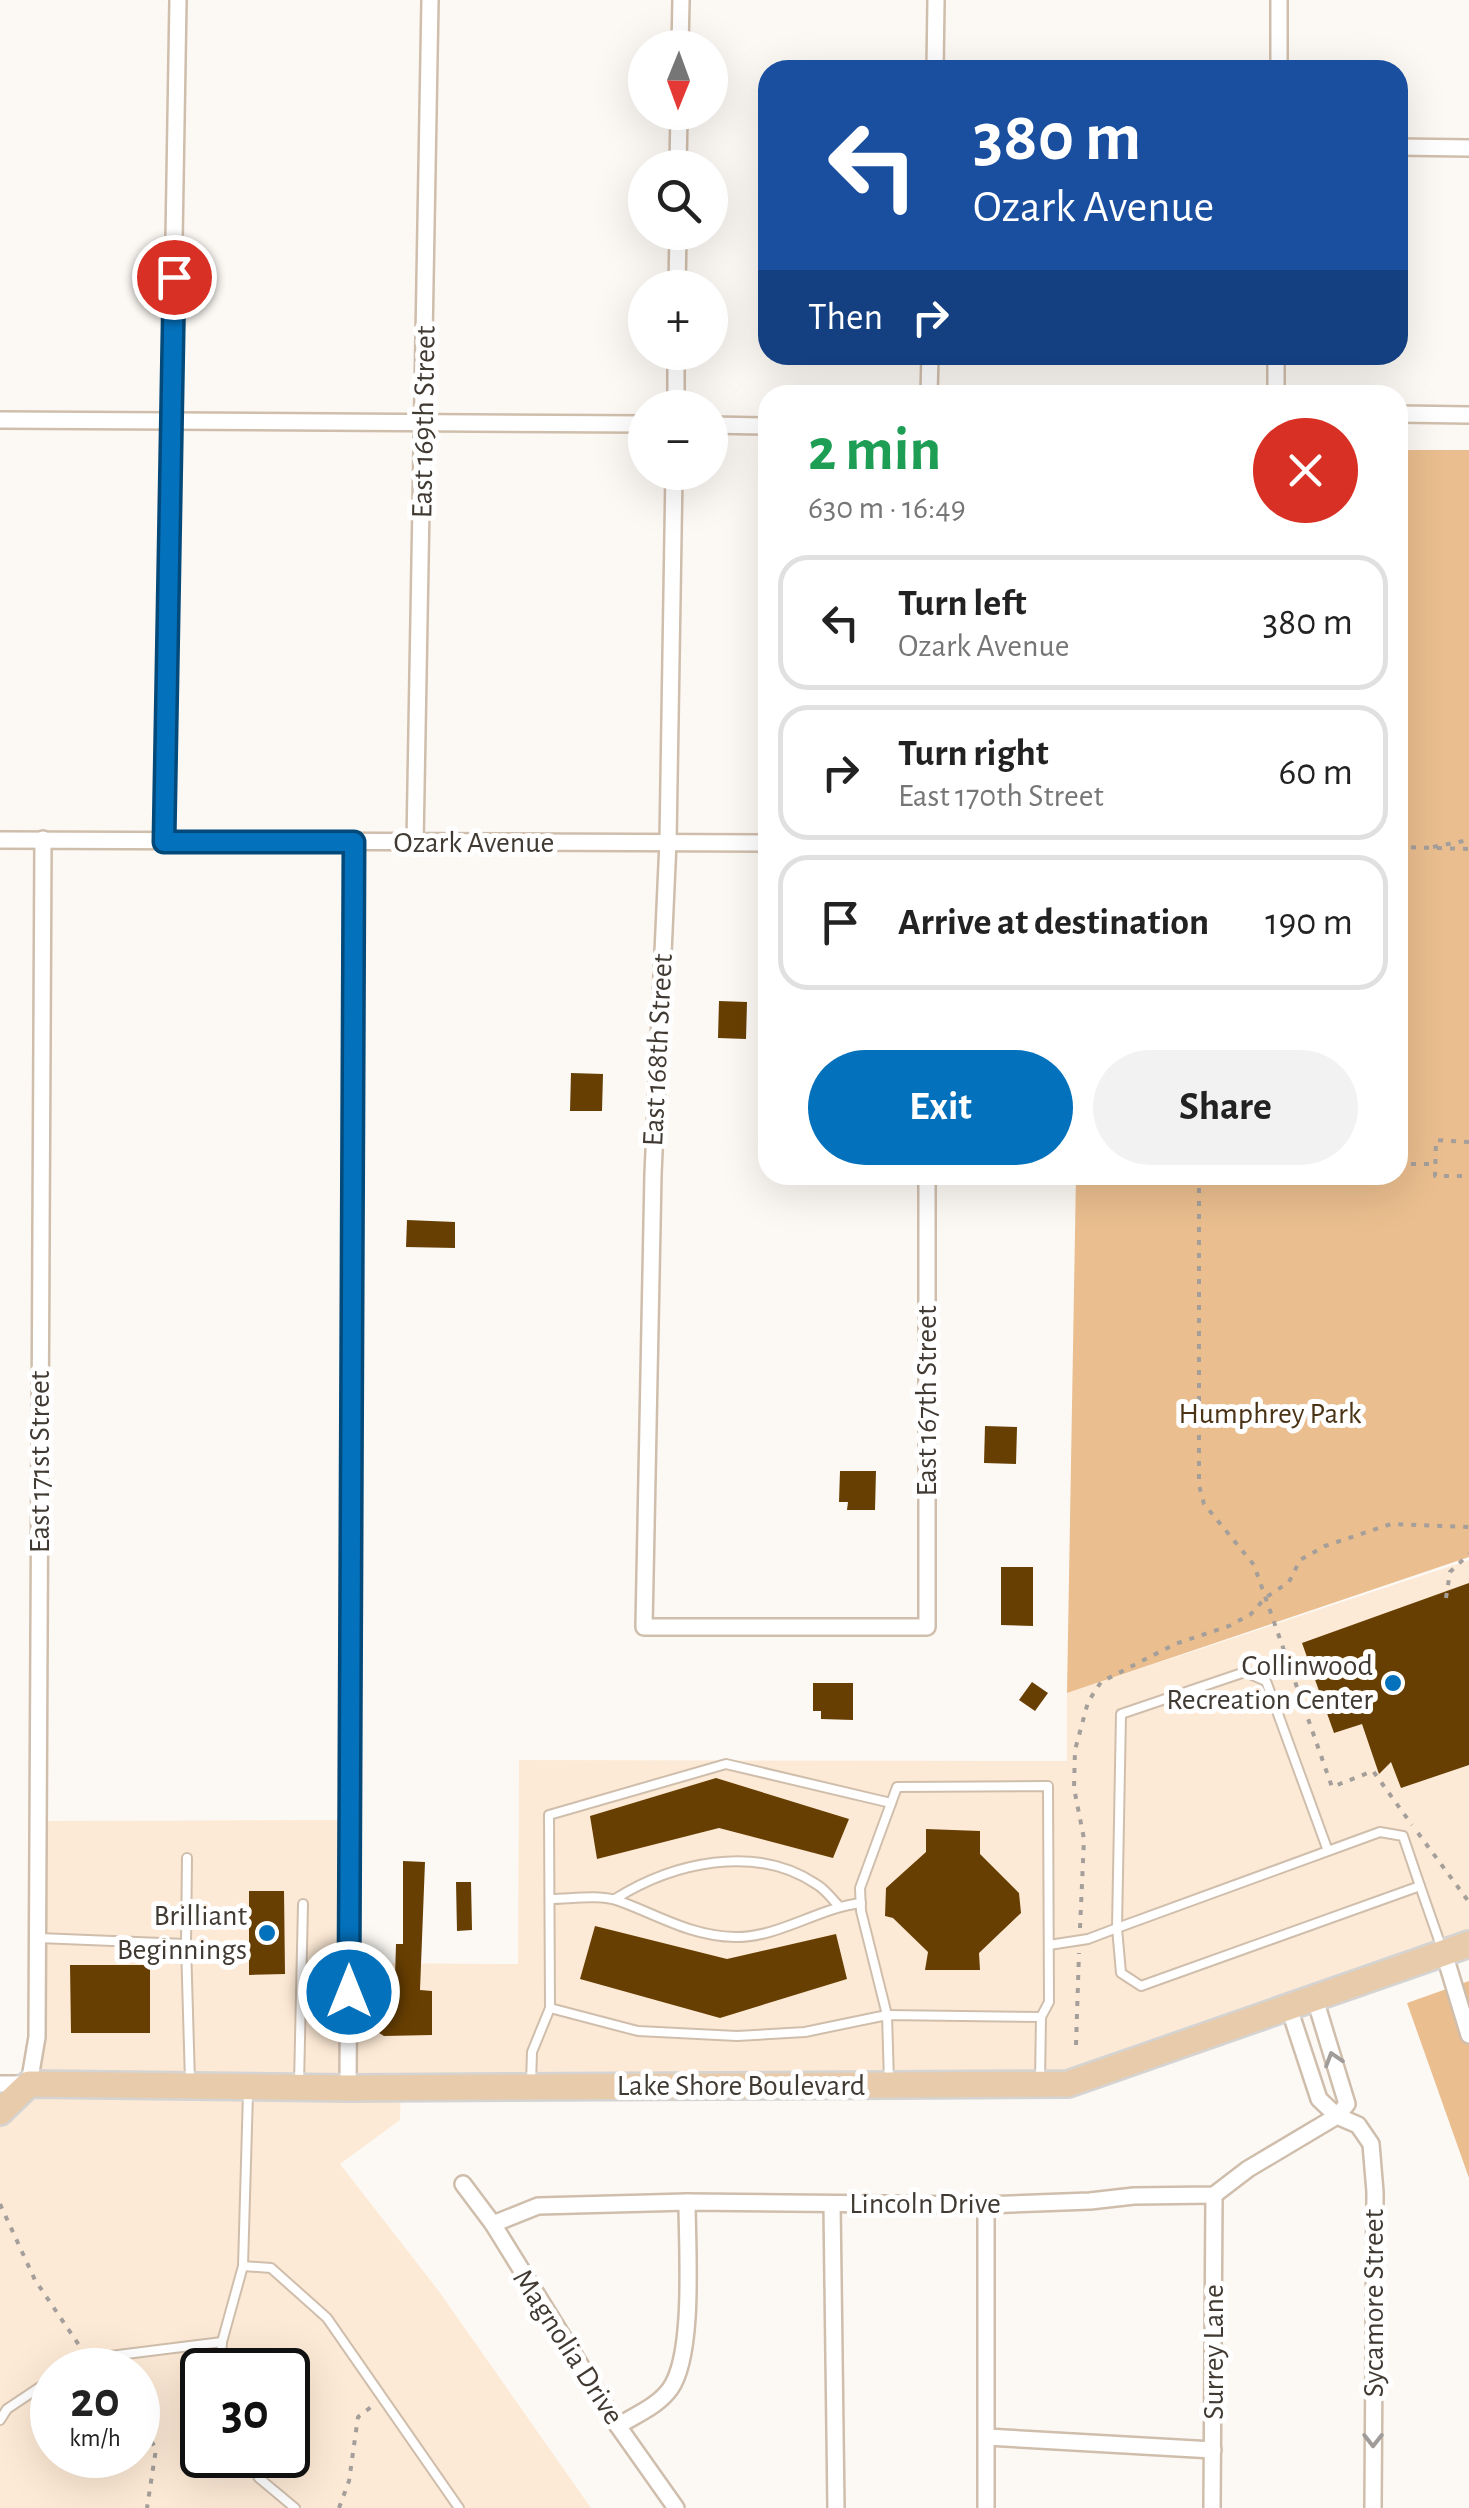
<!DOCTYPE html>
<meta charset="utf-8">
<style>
:root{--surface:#fff;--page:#f2f2f2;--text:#222;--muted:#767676;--line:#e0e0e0;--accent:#0471bc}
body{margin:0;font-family:"Alegreya Sans",sans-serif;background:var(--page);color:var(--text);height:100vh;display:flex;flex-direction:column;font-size:38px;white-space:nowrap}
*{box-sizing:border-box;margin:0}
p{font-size:32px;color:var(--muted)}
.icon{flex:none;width:55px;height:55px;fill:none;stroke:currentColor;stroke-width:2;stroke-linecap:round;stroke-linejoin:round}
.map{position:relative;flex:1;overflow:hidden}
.side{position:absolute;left:758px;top:385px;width:650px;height:800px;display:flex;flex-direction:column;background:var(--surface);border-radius:30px;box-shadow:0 10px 40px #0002}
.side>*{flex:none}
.hud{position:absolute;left:758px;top:60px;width:650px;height:305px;border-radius:30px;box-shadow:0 10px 40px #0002;background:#1a4fa0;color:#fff;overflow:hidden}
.needle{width:65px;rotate:181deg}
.fabs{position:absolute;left:628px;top:30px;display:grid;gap:20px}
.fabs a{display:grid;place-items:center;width:100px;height:100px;border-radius:50%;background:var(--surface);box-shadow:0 10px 40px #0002;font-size:50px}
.speed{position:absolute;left:30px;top:2348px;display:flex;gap:20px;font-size:50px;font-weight:700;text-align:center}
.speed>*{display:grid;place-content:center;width:130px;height:130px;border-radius:50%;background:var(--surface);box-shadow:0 10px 40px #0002;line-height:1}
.speed small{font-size:25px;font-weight:400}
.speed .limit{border:5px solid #111;border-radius:15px;background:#fff;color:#111}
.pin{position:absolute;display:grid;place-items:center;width:85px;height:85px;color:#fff;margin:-42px;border:5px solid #fff;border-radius:50%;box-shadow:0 2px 10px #0007}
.me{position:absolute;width:110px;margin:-55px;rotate:0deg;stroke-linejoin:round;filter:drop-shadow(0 0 8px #0008)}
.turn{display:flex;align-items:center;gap:35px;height:210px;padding:0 50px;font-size:45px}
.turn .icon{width:130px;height:130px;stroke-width:2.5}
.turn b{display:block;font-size:70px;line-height:85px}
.then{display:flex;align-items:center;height:95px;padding:0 50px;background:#0003;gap:20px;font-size:38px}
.round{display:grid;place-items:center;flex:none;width:105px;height:105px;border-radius:52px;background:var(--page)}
.overview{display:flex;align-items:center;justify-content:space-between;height:170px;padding:0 50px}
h1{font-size:60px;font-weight:600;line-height:75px;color:#1e9e55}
.action{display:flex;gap:20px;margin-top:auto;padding:20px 50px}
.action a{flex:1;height:115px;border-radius:60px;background:var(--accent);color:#fff;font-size:40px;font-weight:600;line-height:115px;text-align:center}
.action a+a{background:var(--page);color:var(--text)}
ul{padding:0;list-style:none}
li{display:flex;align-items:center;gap:30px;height:135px;margin:0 20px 15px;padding:0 30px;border:5px solid var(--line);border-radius:30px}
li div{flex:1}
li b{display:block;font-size:38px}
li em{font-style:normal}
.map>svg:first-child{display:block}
.built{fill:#fdead6;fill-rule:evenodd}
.park{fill:#eabe8f}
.building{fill:#683f02}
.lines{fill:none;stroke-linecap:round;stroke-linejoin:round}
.service-casing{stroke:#d0beac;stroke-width:12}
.minor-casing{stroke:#d0beac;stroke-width:20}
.primary-casing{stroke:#d5d4d2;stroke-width:30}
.path{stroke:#a49f9a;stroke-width:4;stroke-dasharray:5 8;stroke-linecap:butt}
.service{stroke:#fff;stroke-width:8}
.minor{stroke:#fff;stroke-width:15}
.primary{stroke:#e8cbaa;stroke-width:25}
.oneway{stroke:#a09c99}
.route-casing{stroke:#03497a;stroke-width:25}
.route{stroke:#0471bc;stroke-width:18}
.poi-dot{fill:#0471bc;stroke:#fff;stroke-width:4}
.labels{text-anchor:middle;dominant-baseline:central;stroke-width:10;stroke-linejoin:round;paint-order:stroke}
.street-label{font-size:30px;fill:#413a33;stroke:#fff}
.park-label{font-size:30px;fill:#4b3316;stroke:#fff}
.poi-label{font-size:30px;fill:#413a33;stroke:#fff;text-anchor:end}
</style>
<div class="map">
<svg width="1469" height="2508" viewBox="0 0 1469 2508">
<rect width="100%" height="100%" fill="#fcf9f5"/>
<!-- built -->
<path class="built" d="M1469 1560V1944L1068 2084 401 2088 400 2120 340 2164 438 2290 591 2508H0V2112L29 2084 38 1821 350 1820 349 1963 518 1964 519 1760 1067 1761V1693ZM52 2370H138V2455H52ZM202 2370H288V2455H202Z"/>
<!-- park -->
<g class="park">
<polygon points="1398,450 1469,450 1469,1557 1067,1693 1076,1175 1398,1175"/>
<polygon points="1469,1981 1469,2178 1407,2003"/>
</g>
<!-- building -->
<g class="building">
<polygon points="719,1001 747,1002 746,1039 718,1038"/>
<polygon points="571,1073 603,1074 602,1111 570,1111"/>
<polygon points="407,1220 455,1222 455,1248 406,1247"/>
<polygon points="985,1426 1017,1427 1016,1464 984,1463"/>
<polygon points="840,1471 876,1471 875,1510 847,1510 848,1502 839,1502"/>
<polygon points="1001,1567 1033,1567 1033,1626 1001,1625"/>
<polygon points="1469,1583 1469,1765 1401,1788 1391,1762 1379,1774 1362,1724 1334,1733 1302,1643"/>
<polygon points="1032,1682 1048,1693 1035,1711 1019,1700"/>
<polygon points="813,1683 853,1683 853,1720 821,1719 821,1711 813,1711"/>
<polygon points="716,1778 849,1819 833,1858 719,1828 597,1859 590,1816"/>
<polygon points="926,1829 980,1831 980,1854 1019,1893 1021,1913 979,1953 980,1970 925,1970 928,1952 893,1918 885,1916 886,1888 926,1852"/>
<polygon points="403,1861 425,1862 420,1990 432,1991 432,2035 384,2036 376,2031 380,1976 395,1977 396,1944 403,1944"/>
<polygon points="456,1882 471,1882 472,1930 457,1931"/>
<polygon points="249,1891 284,1891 285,1974 249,1975"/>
<polygon points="595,1926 727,1959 836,1934 847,1979 720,2018 580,1979"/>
<polygon points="70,1965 150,1965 150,2033 71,2033"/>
</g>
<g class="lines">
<!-- service casing -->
<g class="service-casing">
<g id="service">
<polyline points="1420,1886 1442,1949"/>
<path d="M550 1899C571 1899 599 1894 619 1901 658 1915 690 1936 735 1937 778 1938 818 1908 861 1903"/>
<path d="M615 1899C672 1863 755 1843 816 1884 825 1889 832 1899 839 1906"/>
<polyline points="39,1938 186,1944 190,2082"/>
<polyline points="186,1944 187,1858"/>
<polyline points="1049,1945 1088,1939 1117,1928 1380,1832 1403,1836 1420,1886 1141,1986 1121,1973 1117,1928 1121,1714 1245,1672 1266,1681 1328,1851"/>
<polyline points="550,2008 638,2031 737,2036 805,2032 887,2015 1041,2017"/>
<polyline points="889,2082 887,2015 861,1911 860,1888 897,1787 1048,1786 1049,2002 1041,2017 1040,2080"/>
<polyline points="531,2083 532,2052 550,2008 549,1815 726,1764 891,1803"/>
<polyline points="299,2084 303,1904"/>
<polyline points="243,2266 271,2268 327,2318 459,2508"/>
<polyline points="72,2370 110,2356 222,2342"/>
<polyline points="220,2370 222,2342 243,2266 248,2093"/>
<polyline points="0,2420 7,2409 52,2379"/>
<polyline points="246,2455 259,2478 295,2508"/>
</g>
</g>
<!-- minor casing -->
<g class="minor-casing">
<g id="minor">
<polyline points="1279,0 1279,70"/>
<polyline points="680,48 681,0"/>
<polyline points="935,70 936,0"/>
<polyline points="1398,147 1469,148"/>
<polyline points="678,168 679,112"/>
<polyline points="677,288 678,232"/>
<polyline points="929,395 930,355"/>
<polyline points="1276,395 1276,355"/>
<polyline points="676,408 676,352"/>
<polyline points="1398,414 1469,415"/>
<polyline points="0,420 645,424"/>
<polyline points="710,425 768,426"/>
<polyline points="674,472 668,842 653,1174 644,1627 927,1627 927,1175"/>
<polyline points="0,840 768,843"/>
<polyline points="164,842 178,0"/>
<polyline points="415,843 430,0"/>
<polyline points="1444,1953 1469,2035"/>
<polyline points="1289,2008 1319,2099 1337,2116 1358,2125 1371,2144 1375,2192 1373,2508"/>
<polyline points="0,2084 29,2084 37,2037 43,839"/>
<polyline points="348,2088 354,842"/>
<polyline points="463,2184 493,2224 618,2426 676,2508"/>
<polyline points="832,2204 836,2508"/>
<polyline points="986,2205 986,2508"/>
<polyline points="493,2224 538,2206 687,2202 986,2205 1090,2201 1134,2196 1214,2195 1248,2169 1337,2116 1347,2104 1315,1999"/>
<path d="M618 2426C635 2415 658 2406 670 2389 695 2355 687 2246 687 2202"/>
<polyline points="987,2437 1213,2450"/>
<polyline points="1212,2508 1214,2195"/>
</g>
</g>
<!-- primary casing -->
<g class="primary-casing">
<polyline id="primary" points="0,2112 29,2084 348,2088 1068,2084 1469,1944"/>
</g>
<!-- path -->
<g class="path">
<polyline points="1398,847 1469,849"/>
<polyline points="1433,847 1469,840"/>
<polyline points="1469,1142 1436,1140 1435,1176 1469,1176"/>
<polyline points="1398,1164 1435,1164"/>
<polyline points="1199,1175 1199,1485 1204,1504 1254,1565 1332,1787 1373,1771 1412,1825"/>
<polyline points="1446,1598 1450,1572 1469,1554"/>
<polyline points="1418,1833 1469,1902"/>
<polyline points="1080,1928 1084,1839 1074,1788 1075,1750 1088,1702 1101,1682 1175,1644 1229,1626 1251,1614 1265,1598 1289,1582 1300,1560 1325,1546 1391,1524 1469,1527"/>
<polyline points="1076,2045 1079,1953"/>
<polyline points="0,2204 35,2280 83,2351"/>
<polyline points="138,2419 156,2449 147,2508"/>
<polyline points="339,2508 349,2481 358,2417 371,2407"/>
</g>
<!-- service -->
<use href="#service" class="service"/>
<!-- minor -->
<use href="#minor" class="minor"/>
<!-- primary -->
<use href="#primary" class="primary"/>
</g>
<!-- one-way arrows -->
<defs><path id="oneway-chevron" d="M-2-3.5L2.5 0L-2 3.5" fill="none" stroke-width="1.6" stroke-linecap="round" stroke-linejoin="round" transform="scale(2.5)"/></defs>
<g class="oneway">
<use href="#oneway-chevron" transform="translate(1333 2059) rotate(-107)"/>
<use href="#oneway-chevron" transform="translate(1373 2440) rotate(90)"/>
</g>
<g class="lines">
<!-- route casing -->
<g class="route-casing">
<polyline id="route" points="174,277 164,842 354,842 349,1992"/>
</g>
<!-- route -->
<use href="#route" class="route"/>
</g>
<!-- markers -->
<g class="poi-dot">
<circle cx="1393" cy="1683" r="10"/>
<circle cx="267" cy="1933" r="10"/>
</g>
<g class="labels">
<!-- street labels -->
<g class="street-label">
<text transform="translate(424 422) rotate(-89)">East 169th Street</text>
<text x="474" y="843">Ozark Avenue</text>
<text transform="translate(658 1050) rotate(-87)">East 168th Street</text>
<text transform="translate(927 1401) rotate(-90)">East 167th Street</text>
<text transform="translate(40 1462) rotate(-90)">East 171st Street</text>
<text x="741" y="2086">Lake Shore Boulevard</text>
<text x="925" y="2204">Lincoln Drive</text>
<text transform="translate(1374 2303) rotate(-90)">Sycamore Street</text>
<text transform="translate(568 2347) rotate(57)">Magnolia Drive</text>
<text transform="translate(1214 2352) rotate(-90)">Surrey Lane</text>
</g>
<!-- park labels -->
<g class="park-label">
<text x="1270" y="1414">Humphrey Park</text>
</g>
<!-- poi labels -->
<g class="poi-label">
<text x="1373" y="1666">Collinwood<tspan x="1373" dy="34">Recreation Center</tspan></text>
<text x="247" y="1916">Brilliant<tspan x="247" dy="34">Beginnings</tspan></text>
</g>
</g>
</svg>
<div class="fabs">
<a><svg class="needle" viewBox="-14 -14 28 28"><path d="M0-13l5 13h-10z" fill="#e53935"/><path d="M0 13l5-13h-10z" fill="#767676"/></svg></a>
<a><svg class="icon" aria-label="search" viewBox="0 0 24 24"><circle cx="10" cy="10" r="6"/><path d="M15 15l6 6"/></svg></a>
<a>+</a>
<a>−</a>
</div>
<div class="speed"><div>20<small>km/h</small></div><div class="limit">30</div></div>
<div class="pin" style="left:174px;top:277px;background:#d93025"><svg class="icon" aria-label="arrive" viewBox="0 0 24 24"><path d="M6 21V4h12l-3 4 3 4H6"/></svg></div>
<svg class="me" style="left:349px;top:1992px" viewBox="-20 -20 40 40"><circle r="17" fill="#0471bc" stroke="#fff" stroke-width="3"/><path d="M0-11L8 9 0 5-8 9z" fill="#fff"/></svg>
<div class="hud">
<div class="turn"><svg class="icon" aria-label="left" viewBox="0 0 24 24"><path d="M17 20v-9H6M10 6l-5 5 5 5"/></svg><div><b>380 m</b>Ozark Avenue</div></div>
<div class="then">Then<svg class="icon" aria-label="right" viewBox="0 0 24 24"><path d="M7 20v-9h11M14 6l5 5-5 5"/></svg></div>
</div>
<section class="side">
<div class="overview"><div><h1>2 min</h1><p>630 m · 16:49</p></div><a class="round" style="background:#d93025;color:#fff"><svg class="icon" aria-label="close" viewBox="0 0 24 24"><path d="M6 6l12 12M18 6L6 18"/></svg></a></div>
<ul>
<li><svg class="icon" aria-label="left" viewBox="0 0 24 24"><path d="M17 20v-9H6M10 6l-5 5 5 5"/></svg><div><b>Turn left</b><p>Ozark Avenue</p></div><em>380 m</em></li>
<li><svg class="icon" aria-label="right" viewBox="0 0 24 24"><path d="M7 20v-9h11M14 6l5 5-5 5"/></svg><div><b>Turn right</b><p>East 170th Street</p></div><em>60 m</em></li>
<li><svg class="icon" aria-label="arrive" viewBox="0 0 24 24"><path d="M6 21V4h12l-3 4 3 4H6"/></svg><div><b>Arrive at destination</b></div><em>190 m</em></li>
</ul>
<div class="action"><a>Exit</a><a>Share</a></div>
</section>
</div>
